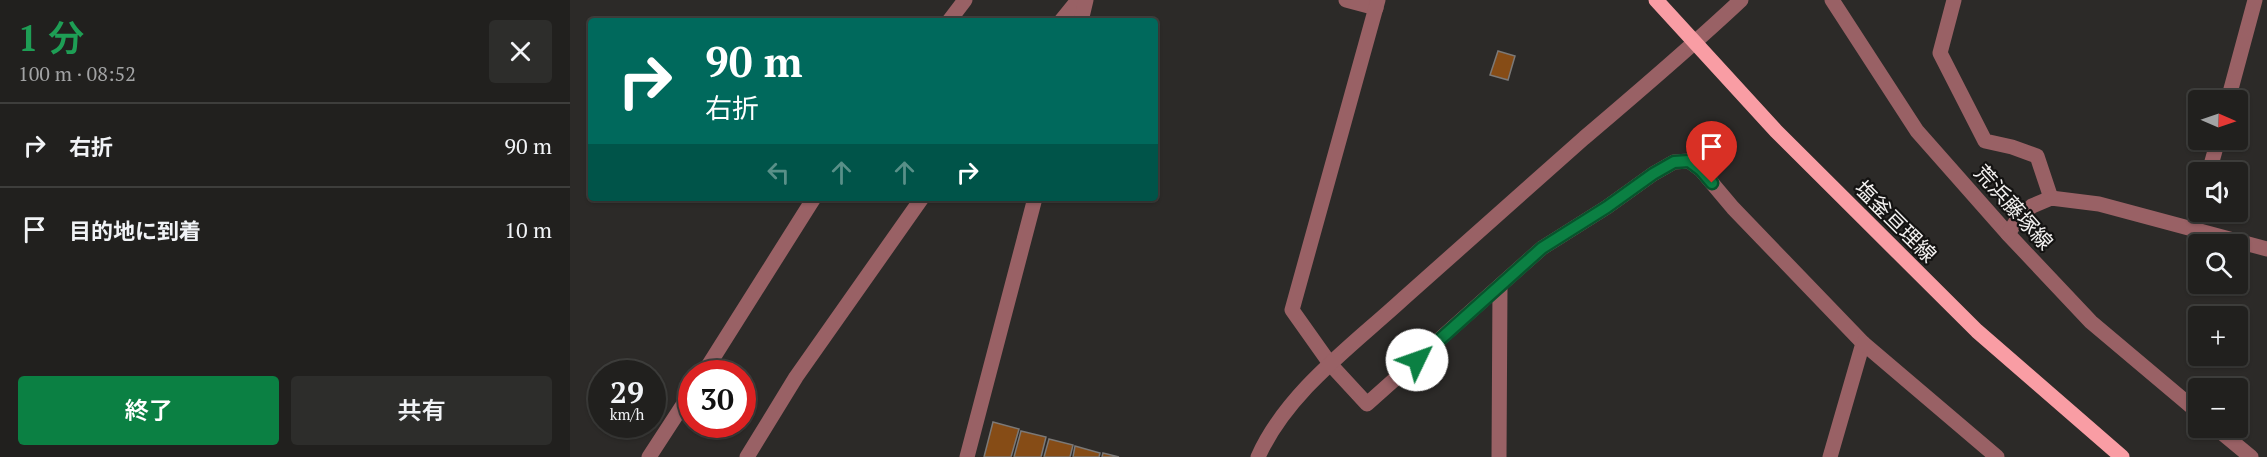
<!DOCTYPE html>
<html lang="ja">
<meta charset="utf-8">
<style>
:root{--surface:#21201e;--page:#2d2d2b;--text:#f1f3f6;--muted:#a2a3a4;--line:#3e3e3c;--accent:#0b8043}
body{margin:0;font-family:"PT Serif","Noto Sans JP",serif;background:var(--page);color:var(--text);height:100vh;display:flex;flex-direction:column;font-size:22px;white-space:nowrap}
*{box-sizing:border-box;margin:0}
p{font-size:20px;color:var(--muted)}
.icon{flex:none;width:33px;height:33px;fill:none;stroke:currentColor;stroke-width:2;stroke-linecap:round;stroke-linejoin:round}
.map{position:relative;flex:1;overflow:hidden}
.side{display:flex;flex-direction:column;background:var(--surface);width:570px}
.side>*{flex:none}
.guide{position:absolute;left:18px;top:18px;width:570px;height:183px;border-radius:6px;box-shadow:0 2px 4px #0004,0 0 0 2px var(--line);background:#00695c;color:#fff;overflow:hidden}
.needle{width:39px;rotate:92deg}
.buttons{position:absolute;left:1618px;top:90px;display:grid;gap:12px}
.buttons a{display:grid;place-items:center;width:60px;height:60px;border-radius:6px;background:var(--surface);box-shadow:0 2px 4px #0004,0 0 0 2px var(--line);font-size:30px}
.speed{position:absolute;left:18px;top:360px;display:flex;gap:12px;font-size:30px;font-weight:700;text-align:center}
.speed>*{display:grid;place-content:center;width:78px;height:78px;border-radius:50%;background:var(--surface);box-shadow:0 2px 4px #0004,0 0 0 2px var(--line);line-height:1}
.speed small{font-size:15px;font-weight:400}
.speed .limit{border:9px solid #d22;background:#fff;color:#111}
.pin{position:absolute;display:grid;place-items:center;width:51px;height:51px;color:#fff;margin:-62px -26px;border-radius:50% 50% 50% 0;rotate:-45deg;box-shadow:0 0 6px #0007}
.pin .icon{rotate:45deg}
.me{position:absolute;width:66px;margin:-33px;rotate:48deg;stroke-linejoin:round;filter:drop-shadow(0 0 4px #0008)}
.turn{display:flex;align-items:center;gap:21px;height:126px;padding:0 18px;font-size:27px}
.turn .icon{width:78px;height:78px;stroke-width:2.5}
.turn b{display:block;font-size:42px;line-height:51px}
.lanes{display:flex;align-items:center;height:57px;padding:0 18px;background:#0003;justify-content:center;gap:30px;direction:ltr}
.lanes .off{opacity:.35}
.round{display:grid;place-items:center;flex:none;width:63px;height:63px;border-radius:6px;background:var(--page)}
.headline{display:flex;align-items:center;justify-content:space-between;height:102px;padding:0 18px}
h1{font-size:36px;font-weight:600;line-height:45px;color:#1e9e55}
.action{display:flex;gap:12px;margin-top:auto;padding:12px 18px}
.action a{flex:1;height:69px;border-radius:6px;background:var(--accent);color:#fff;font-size:24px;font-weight:600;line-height:69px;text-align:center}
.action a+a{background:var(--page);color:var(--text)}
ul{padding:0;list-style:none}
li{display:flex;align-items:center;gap:18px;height:84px;padding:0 18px;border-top:2px solid var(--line)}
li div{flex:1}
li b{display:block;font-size:22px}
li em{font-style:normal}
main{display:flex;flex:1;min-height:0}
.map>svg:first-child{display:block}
.building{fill:#864c16;stroke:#7c7977;stroke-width:1.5}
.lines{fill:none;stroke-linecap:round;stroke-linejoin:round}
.minor{stroke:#996165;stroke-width:15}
.tertiary{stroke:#996165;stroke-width:15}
.primary{stroke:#f99da4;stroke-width:15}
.route-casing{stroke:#07532c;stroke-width:15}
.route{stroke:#0b8043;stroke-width:10}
.labels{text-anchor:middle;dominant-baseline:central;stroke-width:4.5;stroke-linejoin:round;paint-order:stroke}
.street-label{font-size:21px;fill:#f2f0ef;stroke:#141312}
</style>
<main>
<section class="side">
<div class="headline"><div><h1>1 分</h1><p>100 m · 08:52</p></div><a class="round"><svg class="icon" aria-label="close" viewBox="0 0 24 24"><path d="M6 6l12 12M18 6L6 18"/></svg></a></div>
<ul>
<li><svg class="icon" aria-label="right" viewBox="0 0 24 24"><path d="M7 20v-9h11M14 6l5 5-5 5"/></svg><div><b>右折</b></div><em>90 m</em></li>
<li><svg class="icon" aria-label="arrive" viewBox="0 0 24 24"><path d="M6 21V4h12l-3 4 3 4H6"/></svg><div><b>目的地に到着</b></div><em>10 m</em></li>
</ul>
<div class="action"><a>終了</a><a>共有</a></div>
</section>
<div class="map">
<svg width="1697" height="457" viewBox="0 0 1697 457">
<rect width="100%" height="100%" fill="#2c2a28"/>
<!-- building -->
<g class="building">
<polygon points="928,51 945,56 938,80 920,75"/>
<polygon points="423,422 449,429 441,457 414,457"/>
<polygon points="451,431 476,437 471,457 444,457"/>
<polygon points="479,439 503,445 500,457 474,457"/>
<polygon points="505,446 530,453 529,457 503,457"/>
<polygon points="533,453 549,457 532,457"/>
</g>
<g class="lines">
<!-- minor -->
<g class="minor">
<polyline points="776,0 806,8"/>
<polyline points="808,0 722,310 761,365 797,404 972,248 1037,207 1083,174 1104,162 1119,161 1131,170 1163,208 1293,343 1260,457"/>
<polyline points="1384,0 1370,53 1415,141 1442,147 1467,156 1481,198"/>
<polyline points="379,21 395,0"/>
<polyline points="491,21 508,0"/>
<polyline points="511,21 516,0"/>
<polyline points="1658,100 1685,0"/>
<polyline points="1639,172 1648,140"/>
<polyline points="1624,230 1629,211"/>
<polyline points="1293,343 1427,457"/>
<polyline points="133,374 244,198"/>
<polyline points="79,457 122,391"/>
<polyline points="177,457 226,377 352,198"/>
<polyline points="397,457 465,198"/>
<polyline points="929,457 930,286"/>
</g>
<!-- tertiary -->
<g class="tertiary">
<polyline points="1262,0 1347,131 1438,234 1521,322 1629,413"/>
<polyline points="1438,234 1447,220 1462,206 1481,198 1529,204 1697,249"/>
<polyline points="1646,428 1681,457"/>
<path d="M688 457C717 392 783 345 834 298 894 244 954 191 1014 138 1067 93 1120 48 1171 0"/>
</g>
<!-- primary -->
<polyline class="primary" points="1086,0 1206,131 1407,331 1552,457"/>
</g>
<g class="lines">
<!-- route casing -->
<g class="route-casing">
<polyline id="route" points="847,360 972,248 1037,207 1083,174 1104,162 1119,161 1131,170 1142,183"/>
</g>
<!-- route -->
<use href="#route" class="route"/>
</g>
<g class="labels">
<!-- street labels -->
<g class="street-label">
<text transform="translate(1444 207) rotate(48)">荒浜藤塚線</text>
<text transform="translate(1326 221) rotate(45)">塩釜亘理線</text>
</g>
</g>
</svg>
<div class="buttons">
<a><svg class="needle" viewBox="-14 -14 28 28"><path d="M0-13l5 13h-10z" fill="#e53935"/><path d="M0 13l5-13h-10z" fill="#a2a3a4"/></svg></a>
<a><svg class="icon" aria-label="sound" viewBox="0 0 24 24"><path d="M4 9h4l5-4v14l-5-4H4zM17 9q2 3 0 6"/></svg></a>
<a><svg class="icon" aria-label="search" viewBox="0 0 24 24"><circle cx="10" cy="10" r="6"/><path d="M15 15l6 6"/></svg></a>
<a>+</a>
<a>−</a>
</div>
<div class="speed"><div>29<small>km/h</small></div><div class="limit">30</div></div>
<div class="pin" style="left:1142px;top:183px;background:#d93025"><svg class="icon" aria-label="arrive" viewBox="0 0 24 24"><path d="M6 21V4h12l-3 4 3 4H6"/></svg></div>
<svg class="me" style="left:847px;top:360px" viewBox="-20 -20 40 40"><circle r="19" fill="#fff"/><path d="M0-13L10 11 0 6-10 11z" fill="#0b8043"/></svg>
<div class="guide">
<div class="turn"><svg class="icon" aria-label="right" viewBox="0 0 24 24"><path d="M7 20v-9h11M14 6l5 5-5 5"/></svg><div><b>90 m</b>右折</div></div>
<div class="lanes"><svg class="icon off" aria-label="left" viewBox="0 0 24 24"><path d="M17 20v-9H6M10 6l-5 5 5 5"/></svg><svg class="icon off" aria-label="ahead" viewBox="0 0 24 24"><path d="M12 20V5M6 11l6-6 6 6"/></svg><svg class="icon off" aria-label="ahead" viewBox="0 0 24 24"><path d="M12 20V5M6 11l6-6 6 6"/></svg><svg class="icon" aria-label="right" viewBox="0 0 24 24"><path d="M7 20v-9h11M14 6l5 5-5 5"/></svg></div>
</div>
</div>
</main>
